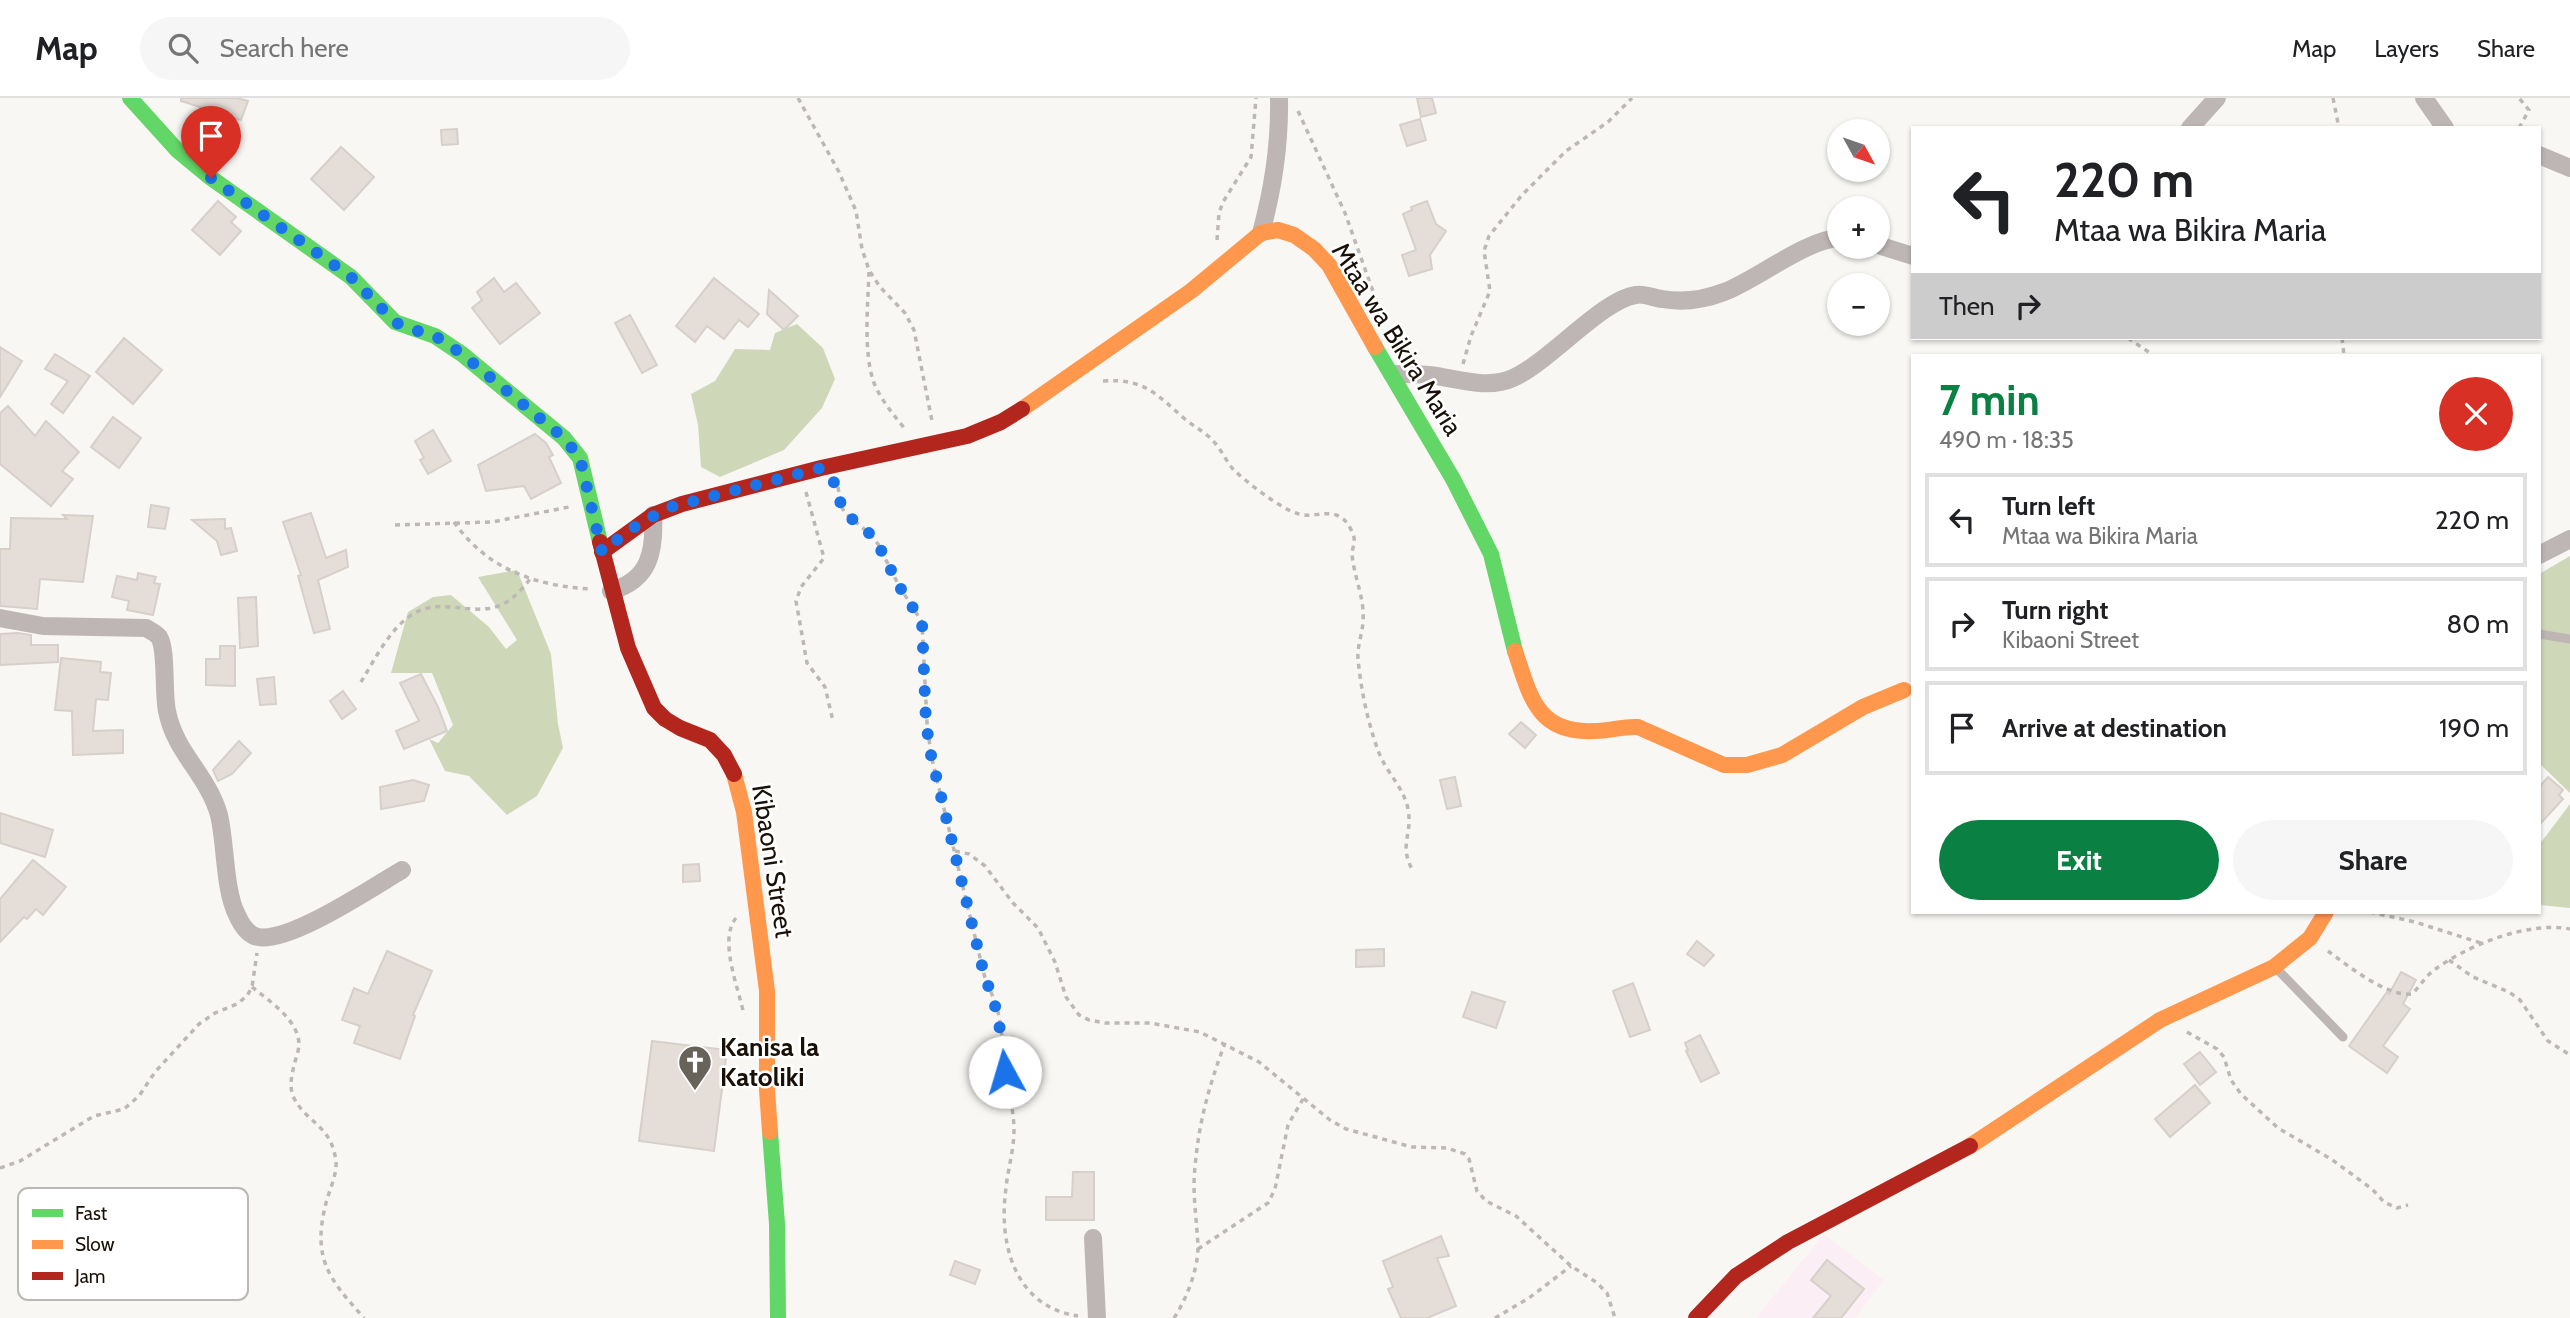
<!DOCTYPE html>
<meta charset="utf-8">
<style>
:root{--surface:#fff;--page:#f6f6f6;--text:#202124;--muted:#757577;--line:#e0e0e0;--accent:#0b8043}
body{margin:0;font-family:Cabin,sans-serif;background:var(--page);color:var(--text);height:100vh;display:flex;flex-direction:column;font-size:26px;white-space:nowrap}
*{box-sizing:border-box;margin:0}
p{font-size:23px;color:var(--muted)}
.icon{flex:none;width:38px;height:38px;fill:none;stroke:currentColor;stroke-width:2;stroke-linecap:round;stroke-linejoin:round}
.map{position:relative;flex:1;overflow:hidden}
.panel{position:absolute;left:1911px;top:256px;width:630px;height:560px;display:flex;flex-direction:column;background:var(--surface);border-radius:0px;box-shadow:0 2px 5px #0004}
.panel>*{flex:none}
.hud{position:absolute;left:1911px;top:28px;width:630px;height:214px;border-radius:0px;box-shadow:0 2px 5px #0004;background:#fff;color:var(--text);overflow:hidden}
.needle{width:46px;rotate:130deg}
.buttons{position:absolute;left:1827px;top:21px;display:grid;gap:14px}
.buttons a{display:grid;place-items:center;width:63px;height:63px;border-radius:50%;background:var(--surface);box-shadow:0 2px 5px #0004;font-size:35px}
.pin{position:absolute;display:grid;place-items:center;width:60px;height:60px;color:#fff;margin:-72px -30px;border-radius:50% 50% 50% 0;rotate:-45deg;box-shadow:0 0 7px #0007}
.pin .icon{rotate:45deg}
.me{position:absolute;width:77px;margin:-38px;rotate:354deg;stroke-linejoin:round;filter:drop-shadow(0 0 5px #0008)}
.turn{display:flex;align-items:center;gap:24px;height:147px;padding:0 28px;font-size:32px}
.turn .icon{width:91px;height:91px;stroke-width:2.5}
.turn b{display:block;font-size:49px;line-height:60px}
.then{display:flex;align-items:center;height:66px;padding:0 28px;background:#0003;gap:14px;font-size:26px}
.round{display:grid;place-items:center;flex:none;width:74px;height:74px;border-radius:37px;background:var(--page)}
.headline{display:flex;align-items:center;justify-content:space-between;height:119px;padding:0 28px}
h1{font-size:42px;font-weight:800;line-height:52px;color:var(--accent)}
.action{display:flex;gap:14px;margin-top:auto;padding:14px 28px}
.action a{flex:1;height:80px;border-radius:42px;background:var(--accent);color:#fff;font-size:28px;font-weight:800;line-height:80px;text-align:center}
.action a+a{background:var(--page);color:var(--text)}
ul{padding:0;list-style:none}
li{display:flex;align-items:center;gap:21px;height:94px;margin:0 14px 10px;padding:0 14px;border:4px solid var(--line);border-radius:0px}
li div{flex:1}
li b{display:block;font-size:26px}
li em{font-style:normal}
header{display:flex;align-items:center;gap:42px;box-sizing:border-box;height:98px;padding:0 35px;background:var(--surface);border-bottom:2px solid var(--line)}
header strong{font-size:33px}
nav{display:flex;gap:38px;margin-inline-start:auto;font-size:24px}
.search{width:490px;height:63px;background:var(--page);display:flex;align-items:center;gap:18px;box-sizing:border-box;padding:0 24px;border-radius:38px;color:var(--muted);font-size:26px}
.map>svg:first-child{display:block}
.education{fill:#fbeef5}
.forest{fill:#ced8b9}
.building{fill:#e5ded8;stroke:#d6cfca;stroke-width:2}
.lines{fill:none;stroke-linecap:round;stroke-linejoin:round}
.path{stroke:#bdb7b5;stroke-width:3.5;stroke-dasharray:5 5;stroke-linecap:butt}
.lane{stroke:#beb6b5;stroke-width:9}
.street{stroke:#beb6b5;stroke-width:18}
.fast{stroke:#63d668;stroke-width:16}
.slow{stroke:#ff974d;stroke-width:16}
.jam{stroke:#b3261e;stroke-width:16}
.route{stroke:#1a73e8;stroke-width:12;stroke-dasharray:0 21.6}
.labels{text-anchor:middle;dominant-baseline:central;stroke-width:5;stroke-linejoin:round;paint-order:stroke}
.street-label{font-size:26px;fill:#191107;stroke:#fff}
.poi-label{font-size:26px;font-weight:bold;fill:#191107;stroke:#fff;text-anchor:start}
.key{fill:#fff;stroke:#bab8b5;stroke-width:2}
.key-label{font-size:19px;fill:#191107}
</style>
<header>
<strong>Map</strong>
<div class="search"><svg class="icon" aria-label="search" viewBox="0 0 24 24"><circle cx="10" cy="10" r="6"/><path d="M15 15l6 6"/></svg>Search here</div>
<nav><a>Map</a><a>Layers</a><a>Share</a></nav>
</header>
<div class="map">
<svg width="2570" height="1220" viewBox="0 0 2570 1220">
<rect width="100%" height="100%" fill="#f9f7f4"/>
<!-- education -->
<polygon class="education" points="1824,1136 1884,1182 1855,1220 1756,1220"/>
<!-- forest -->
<g class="forest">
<polygon points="797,226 823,250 835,281 822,310 784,352 720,379 701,369 698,327 691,296 715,283 735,251 770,252 775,235"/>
<polygon points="2570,458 2570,695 2539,665 2539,476"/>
<polygon points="517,472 551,556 558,626 563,650 537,698 507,717 469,678 445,673 429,641 438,645 453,627 432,575 391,575 408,514 433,499 451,497 489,529 506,551 517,542 478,479"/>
<polygon points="2570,706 2570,810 2539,807 2539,747"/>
</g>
<!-- building -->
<g class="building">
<polygon points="181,0 237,0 248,3 241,22 181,3"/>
<polygon points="1417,0 1432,0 1436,15 1421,19"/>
<polygon points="1420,21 1426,42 1407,48 1400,27"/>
<polygon points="457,31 458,46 442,47 441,32"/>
<polygon points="341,49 374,79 344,112 311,81"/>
<polygon points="218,103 236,119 231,124 241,133 220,157 192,132"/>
<polygon points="1427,103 1436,126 1446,133 1430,157 1432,171 1409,178 1402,157 1416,152 1403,116 1412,112 1411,109"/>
<polygon points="494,180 504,194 516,185 540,215 500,246 472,210 482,202 477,194"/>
<polygon points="714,180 759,216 748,229 739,222 724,241 707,228 695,244 676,228"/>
<polygon points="769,192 798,218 784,232 767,216"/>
<polygon points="630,217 657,267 642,275 615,225"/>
<polygon points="124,240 162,272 133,306 96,274"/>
<polygon points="0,249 22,263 0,299"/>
<polygon points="55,256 90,278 63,315 51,306 68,283 45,271"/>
<polygon points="8,308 35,338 46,323 79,354 62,373 73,381 51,408 0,366 0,315"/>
<polygon points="113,319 141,340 119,370 91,349"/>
<polygon points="433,332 451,363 428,376 420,362 424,360 415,343"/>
<polygon points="535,336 546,345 553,357 549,359 561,385 531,401 524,388 486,393 478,367"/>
<polygon points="151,407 169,410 165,431 148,429"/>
<polygon points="311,415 326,460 346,452 348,469 318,482 330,531 314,535 298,478 301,477 283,424"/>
<polygon points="63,417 93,418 83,484 40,481 37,511 0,508 0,451 10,451 11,420 67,421"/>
<polygon points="225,421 225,431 231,430 237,453 221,457 217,443 192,422"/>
<polygon points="138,475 156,479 154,485 160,486 153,517 127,512 129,503 112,499 117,478 137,482"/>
<polygon points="256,499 258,548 240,550 238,500"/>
<polygon points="18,535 31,537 31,547 58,547 58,564 0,567 0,536"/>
<polygon points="220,548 235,548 235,588 206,587 206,561 220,561"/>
<polygon points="61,560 101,564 100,574 111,575 108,602 96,601 93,633 123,632 123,655 73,657 72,613 55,612"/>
<polygon points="421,576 438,609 447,633 404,651 396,633 419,623 400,585"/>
<polygon points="274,579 276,606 260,607 257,581"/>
<polygon points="343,593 356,611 342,621 330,603"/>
<polygon points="1521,624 1536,637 1525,650 1509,636"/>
<polygon points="239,643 251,655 232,676 218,683 213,672"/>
<polygon points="1455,679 1461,708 1447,711 1440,682"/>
<polygon points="2548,679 2563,692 2559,697 2563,701 2539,727 2539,689"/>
<polygon points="413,682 429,687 424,703 381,711 380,689"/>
<polygon points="0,715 53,732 45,759 0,745"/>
<polygon points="33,762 66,789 43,817 36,811 27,821 24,819 0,844 0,801"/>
<polygon points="699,766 700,783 683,784 683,767"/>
<polygon points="1697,843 1714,857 1704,868 1687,856"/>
<polygon points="1384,851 1384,868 1356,869 1356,852"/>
<polygon points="387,853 432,873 413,917 415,918 400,961 354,945 360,928 342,922 354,890 368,896"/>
<polygon points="2401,874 2416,882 2403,906 2410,911 2383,948 2398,959 2387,975 2349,948 2387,894 2389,896"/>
<polygon points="1633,885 1650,932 1630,939 1613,893"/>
<polygon points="1472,894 1505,904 1496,930 1463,919"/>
<polygon points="1700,937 1719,975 1701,984 1686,953 1688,952 1685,945"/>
<polygon points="652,943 727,952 714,1053 639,1043"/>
<polygon points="2200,954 2216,974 2200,987 2184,966"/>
<polygon points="2195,987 2210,1005 2170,1039 2155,1021"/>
<polygon points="1073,1074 1094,1074 1094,1122 1046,1122 1046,1099 1072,1099"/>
<polygon points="1441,1138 1449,1158 1437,1160 1456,1208 1427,1220 1401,1220 1388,1191 1393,1189 1383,1163"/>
<polygon points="1827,1162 1864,1191 1841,1220 1813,1220 1831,1198 1811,1182"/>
<polygon points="955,1163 980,1172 975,1186 950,1177"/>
</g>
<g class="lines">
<!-- path -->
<g class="path">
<polyline points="798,0 839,74 856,113 862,151 869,172 880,189 905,215 914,232 932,323"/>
<polyline points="2333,0 2339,30"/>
<polyline points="1298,13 1345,115 1380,213"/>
<polyline points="2519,30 2529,12 2519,0"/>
<polyline points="1217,142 1219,115 1223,104 1251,59 1256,0"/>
<path d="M869 174C868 205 863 255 874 285 881 302 893 316 905 331"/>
<polyline points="2128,240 2153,257"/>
<polyline points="2342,240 2344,257"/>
<polyline points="1463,266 1471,238 1490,193 1484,153 1489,138 1522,97 1566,53 1608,24 1632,0"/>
<path d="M1103 283C1145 280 1157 297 1186 322 1196 330 1207 335 1215 345 1222 353 1226 363 1233 371 1246 384 1282 412 1299 416 1317 421 1333 407 1348 426 1350 430 1354 436 1354 440 1355 446 1352 451 1352 456 1354 480 1365 500 1363 524 1362 537 1357 549 1358 561 1361 592 1368 626 1379 655 1387 675 1404 690 1408 711 1413 738 1398 746 1413 773"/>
<path d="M838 389 841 408 845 415 870 436 878 446 899 488 922 524 927 625 931 657 985 880C989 890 994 900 997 910 1003 932 1003 956 1006 979 1009 996 1014 1014 1014 1032 1014 1052 1008 1070 1006 1090 998 1146 1015 1209 1078 1218"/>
<polyline points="806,394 824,460 801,489 796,503 807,565 825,589 833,623"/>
<path d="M454 424C487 471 535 488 591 491"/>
<polyline points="395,427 492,424 569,409"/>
<path d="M361 584C375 561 391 528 415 515 439 501 466 515 491 510 508 507 520 494 530 481"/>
<polyline points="955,753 969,756 985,768 1013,805 1038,830 1055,864 1066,899 1079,917 1089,922 1105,925 1150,925 1200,934 1259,964 1330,1022 1346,1031 1412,1049 1447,1050 1465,1056 1469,1061 1477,1093 1486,1103 1516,1118 1571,1168 1596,1184 1607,1195 1615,1220"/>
<polyline points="2370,814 2415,824 2481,845"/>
<path d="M736 820C718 842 739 891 744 917"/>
<path d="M2328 853C2348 868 2387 899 2412 896 2420 888 2425 879 2434 872 2468 847 2528 823 2570 831"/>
<polyline points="2449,862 2473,879 2509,894 2520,902 2548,943 2570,957"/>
<path d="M252 889C269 903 298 921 299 946 299 952 296 960 294 967 292 977 289 987 293 998 305 1025 332 1026 336 1064 337 1077 329 1093 326 1105 312 1160 328 1180 364 1220"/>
<polyline points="2187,934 2217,951 2224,959 2231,982 2241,996 2278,1030 2331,1061 2372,1091 2384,1104 2397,1110 2408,1107"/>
<polyline points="0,1070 20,1063 94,1018 124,1011 139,998 155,974 199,926 215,915 237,906 247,898 252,889 257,855"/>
<polyline points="1198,1151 1268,1105 1275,1091 1288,1027 1303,1001"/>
<path d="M1174 1220C1186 1202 1198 1172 1198 1149 1197 1122 1192 1096 1195 1069 1199 1023 1209 988 1225 945"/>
<polyline points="1495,1220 1529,1200 1571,1168"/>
</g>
<!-- lane -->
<g class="lane">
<polyline points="2539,536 2570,541"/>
<polyline points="2276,870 2343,939"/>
</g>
<!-- street -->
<g class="street">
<polyline points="2424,0 2445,30"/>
<polyline points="2190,30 2217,0"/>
<polyline points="2539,57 2570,70"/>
<path d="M1261 135C1273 91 1280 46 1279 0"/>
<polyline points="1878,147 1913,158"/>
<path d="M1392 276C1404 276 1417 276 1429 277 1456 280 1487 292 1513 280 1548 265 1603 201 1636 197 1643 195 1654 200 1662 201 1684 205 1703 202 1724 194 1756 182 1807 141 1839 140"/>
<polyline points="2539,457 2570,441"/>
<path d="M611 493C650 482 655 453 653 417"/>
<path d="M0 520 43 528 146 530C151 533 156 535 159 539 167 551 163 595 167 613 175 655 208 677 219 717 226 747 224 791 237 817 241 826 248 837 258 839 290 845 373 789 402 772"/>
<polyline points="1093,1140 1097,1220"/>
</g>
<!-- fast -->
<g class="fast">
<polyline points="130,0 177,52 211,80 351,179 395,224 435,238 462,256 564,340 580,360 600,444"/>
<polyline points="1375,249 1453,381 1491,456 1515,553"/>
<polyline points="770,1034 777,1126 778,1220"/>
</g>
<!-- slow -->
<g class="slow">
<polyline points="1022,311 1191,193 1261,135 1278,132 1294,137 1314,151 1329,167 1375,249"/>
<path d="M1515 553C1530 598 1537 636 1594 633 1610 633 1623 628 1638 629L1724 667H1747L1782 657 1863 609 1904 592"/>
<polyline points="734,676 744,714 767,893 767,992 770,1034"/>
<polyline points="1970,1048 2160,922 2274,869 2310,840 2326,814"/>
</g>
<!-- jam -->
<g class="jam">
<polyline points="600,444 628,550 654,610 665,621 680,630 710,642 724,657 734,676"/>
<polyline points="602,454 653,417 682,406 821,370 967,338 1001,324 1022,311"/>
<polyline points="1696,1220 1736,1178 1788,1144 1970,1048"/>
</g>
</g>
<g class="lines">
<!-- route -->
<path class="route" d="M211 80 351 179 395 224 404 229 435 238 462 256 564 340 580 360 602 454 628 433 667 410 821 370 838 389 841 408 845 415 870 436 878 446 899 488 922 524 926 625 931 657 985 880C1001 917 1000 936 1005 974"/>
</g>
<!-- icons -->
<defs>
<g id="church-pin" transform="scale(1.75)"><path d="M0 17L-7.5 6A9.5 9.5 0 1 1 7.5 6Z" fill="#67625a" stroke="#fff"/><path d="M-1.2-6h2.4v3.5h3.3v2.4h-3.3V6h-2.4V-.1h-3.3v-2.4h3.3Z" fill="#fff"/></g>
</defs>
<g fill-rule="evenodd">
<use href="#church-pin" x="695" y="964"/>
</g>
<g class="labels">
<!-- street labels -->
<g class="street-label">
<text transform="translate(1397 241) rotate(58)">Mtaa wa Bikira Maria</text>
<text transform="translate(773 763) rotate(81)">Kibaoni Street</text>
</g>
<!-- poi labels -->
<g class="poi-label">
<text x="720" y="949">Kanisa la<tspan x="720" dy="30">Katoliki</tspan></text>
</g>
</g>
<!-- legend -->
<rect x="18" y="1090" width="230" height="112" rx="10" class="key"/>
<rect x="32" y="1111" width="31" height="8" fill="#63d668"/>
<rect x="32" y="1142" width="31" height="9" fill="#ff974d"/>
<rect x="32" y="1174" width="31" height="8" fill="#b3261e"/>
<g class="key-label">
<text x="75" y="1122">Fast</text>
<text x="75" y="1153">Slow</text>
<text x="75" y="1185">Jam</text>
</g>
</svg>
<div class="buttons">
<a><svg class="needle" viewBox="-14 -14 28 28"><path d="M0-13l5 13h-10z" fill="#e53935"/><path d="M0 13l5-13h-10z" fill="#757577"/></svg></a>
<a>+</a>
<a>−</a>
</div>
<div class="pin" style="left:211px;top:80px;background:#d93025"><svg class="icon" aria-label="arrive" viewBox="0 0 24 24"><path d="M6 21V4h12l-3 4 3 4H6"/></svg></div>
<svg class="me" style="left:1005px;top:974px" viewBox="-20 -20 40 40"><circle r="19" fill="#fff"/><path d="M0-13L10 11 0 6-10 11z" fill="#1a73e8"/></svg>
<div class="hud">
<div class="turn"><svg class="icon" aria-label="left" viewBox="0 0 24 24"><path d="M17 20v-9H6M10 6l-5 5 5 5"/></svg><div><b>220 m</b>Mtaa wa Bikira Maria</div></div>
<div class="then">Then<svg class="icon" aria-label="right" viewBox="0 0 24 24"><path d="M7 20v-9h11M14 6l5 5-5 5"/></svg></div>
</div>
<section class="panel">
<div class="headline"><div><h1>7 min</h1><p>490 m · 18:35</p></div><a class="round" style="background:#d93025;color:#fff"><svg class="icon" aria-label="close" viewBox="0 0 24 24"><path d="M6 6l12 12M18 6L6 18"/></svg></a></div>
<ul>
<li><svg class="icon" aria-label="left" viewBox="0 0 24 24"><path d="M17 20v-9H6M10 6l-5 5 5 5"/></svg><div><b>Turn left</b><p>Mtaa wa Bikira Maria</p></div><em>220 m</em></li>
<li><svg class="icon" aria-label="right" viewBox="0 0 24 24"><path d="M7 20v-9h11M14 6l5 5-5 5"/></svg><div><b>Turn right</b><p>Kibaoni Street</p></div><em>80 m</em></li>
<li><svg class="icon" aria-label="arrive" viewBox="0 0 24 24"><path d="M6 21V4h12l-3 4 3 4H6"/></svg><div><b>Arrive at destination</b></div><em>190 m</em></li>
</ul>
<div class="action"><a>Exit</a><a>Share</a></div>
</section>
</div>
